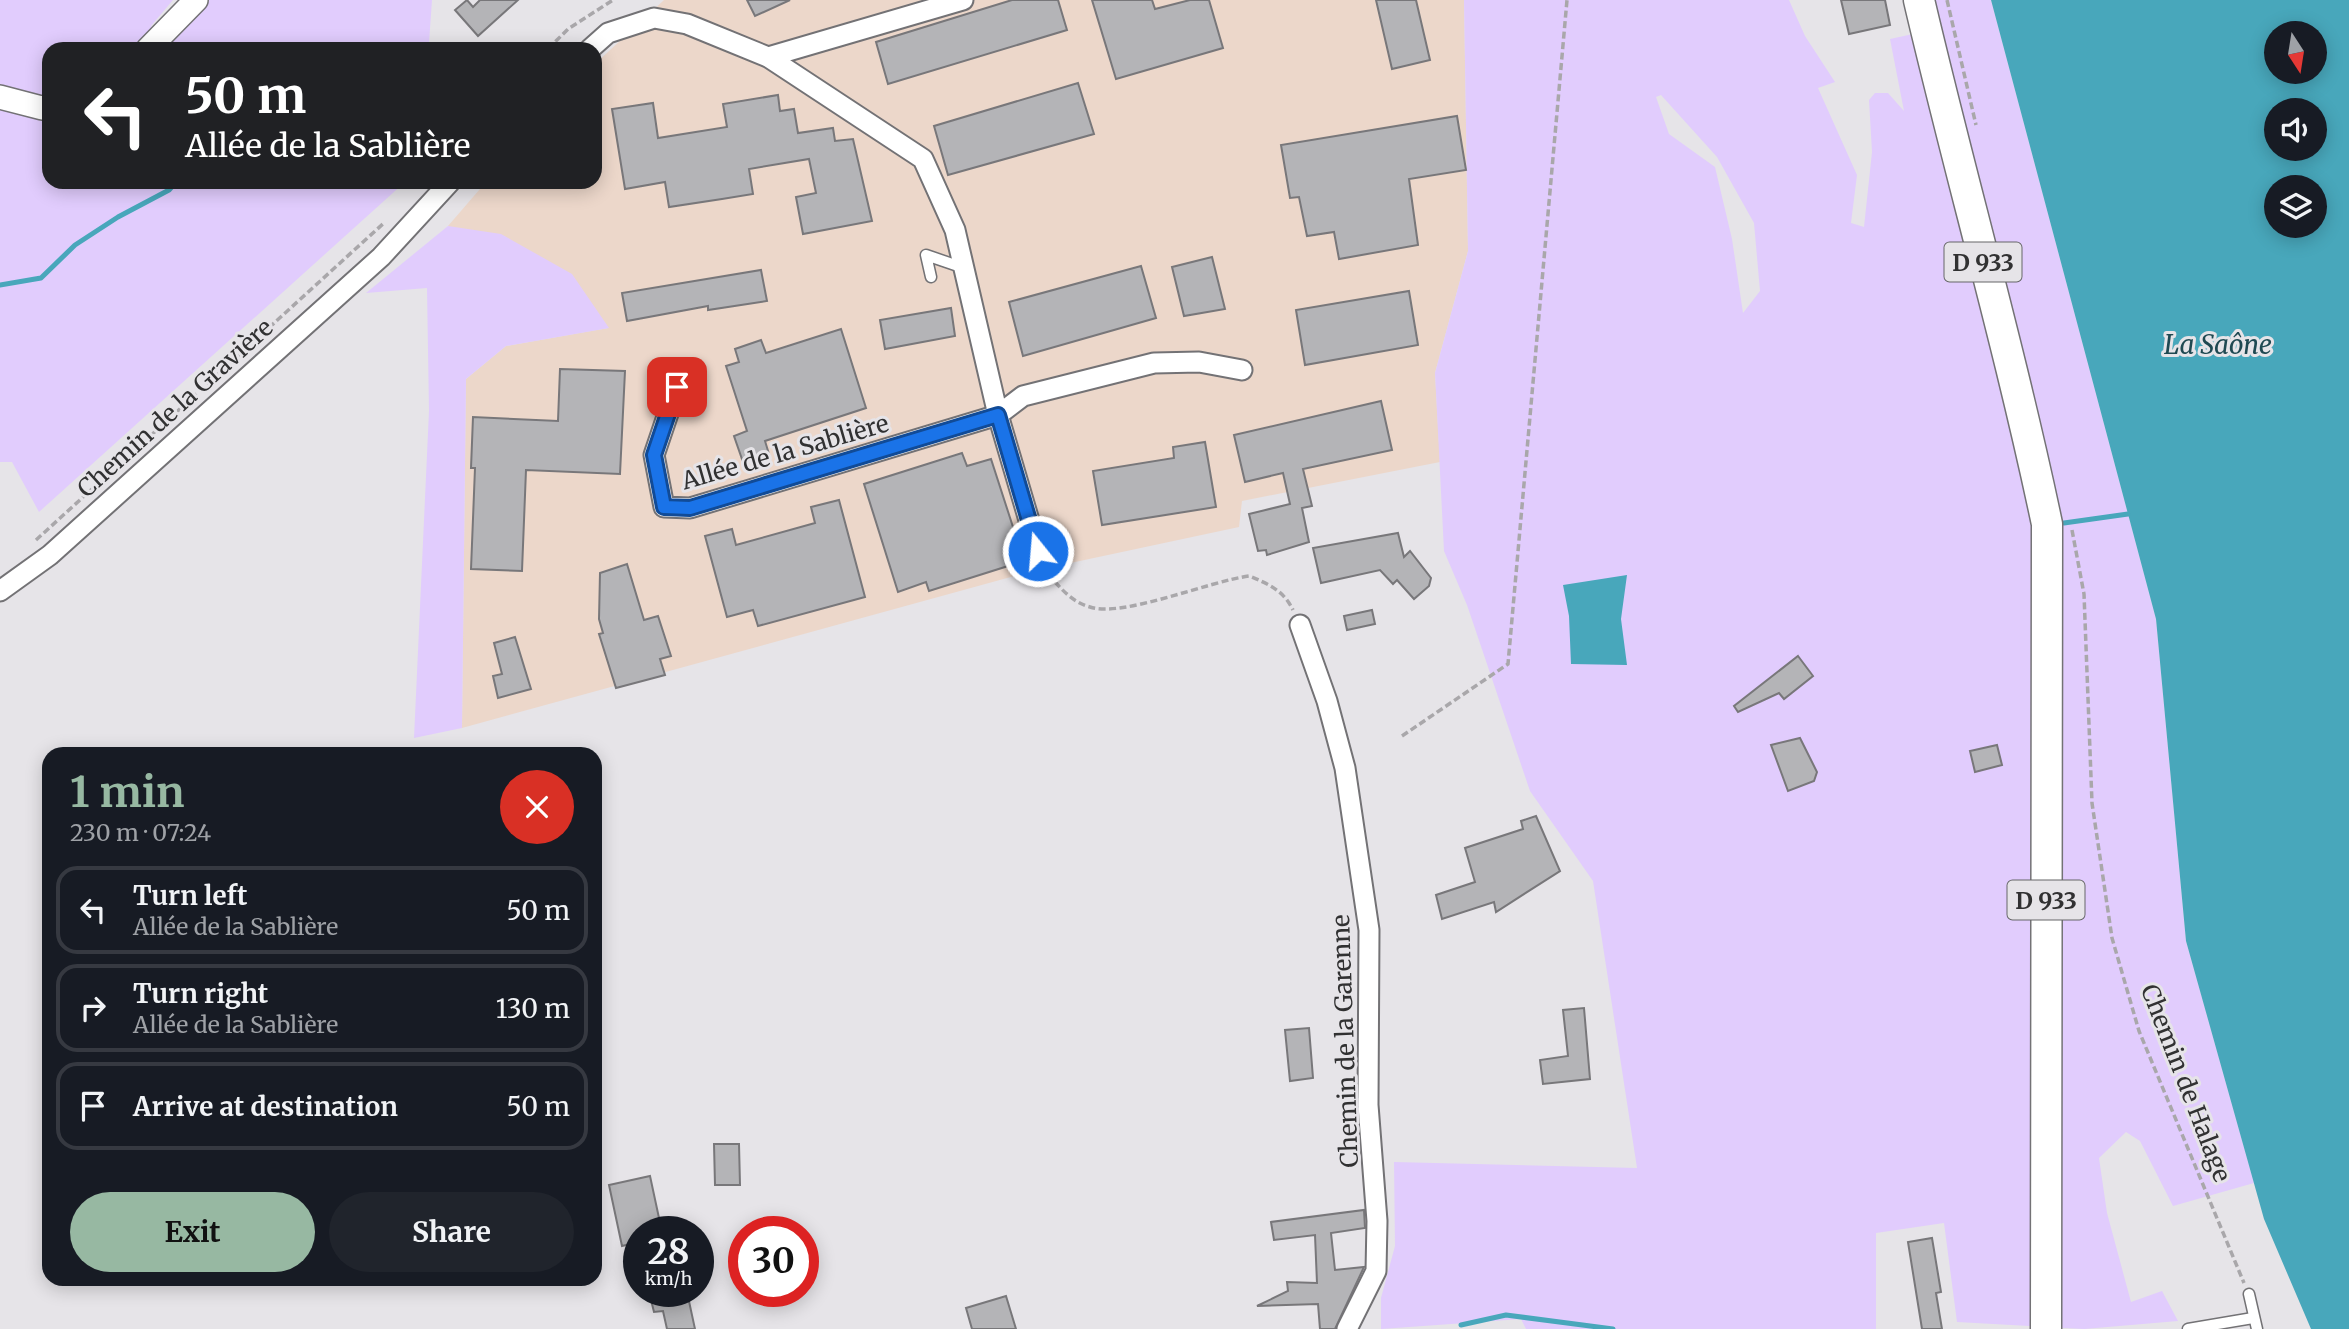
<!DOCTYPE html>
<meta charset="utf-8">
<style>
:root{--surface:#171b24;--page:#20242c;--text:#f1f3f6;--muted:#9ea1a6;--line:#363941;--accent:#97b8a2}
body{margin:0;font-family:Merriweather,serif;background:var(--page);color:var(--text);height:100vh;display:flex;flex-direction:column;font-size:26px;white-space:nowrap}
*{box-sizing:border-box;margin:0}
p{font-size:23px;color:var(--muted)}
.icon{flex:none;width:38px;height:38px;fill:none;stroke:currentColor;stroke-width:2;stroke-linecap:round;stroke-linejoin:round}
.map{position:relative;flex:1;overflow:hidden}
.panel{position:absolute;left:42px;top:747px;width:560px;height:539px;display:flex;flex-direction:column;background:var(--surface);border-radius:21px;box-shadow:0 4px 18px #0003}
.panel>*{flex:none}
.top-card{position:absolute;left:42px;top:42px;width:560px;height:147px;border-radius:21px;box-shadow:0 4px 18px #0003;background:#202124;color:#fff;overflow:hidden}
.needle{width:46px;rotate:168deg}
.buttons{position:absolute;left:2264px;top:21px;display:grid;gap:14px}
.buttons a{display:grid;place-items:center;width:63px;height:63px;border-radius:50%;background:var(--surface);box-shadow:0 4px 18px #0003;font-size:35px}
.speed{position:absolute;left:623px;top:1216px;display:flex;gap:14px;font-size:35px;font-weight:700;text-align:center}
.speed>*{display:grid;place-content:center;width:91px;height:91px;border-radius:50%;background:var(--surface);box-shadow:0 4px 18px #0003;line-height:1}
.speed small{font-size:18px;font-weight:400}
.speed .limit{border:10px solid #d22;background:#fff;color:#111}
.pin{position:absolute;display:grid;place-items:center;width:60px;height:60px;color:#fff;margin:-30px;border-radius:14px;box-shadow:0 4px 10px #0006}
.me{position:absolute;width:77px;margin:-38px;rotate:343deg;stroke-linejoin:round;filter:drop-shadow(0 0 5px #0008)}
.turn{display:flex;align-items:center;gap:24px;height:147px;padding:0 28px;font-size:32px}
.turn .icon{width:91px;height:91px;stroke-width:2.5}
.turn b{display:block;font-size:49px;line-height:60px}
.round{display:grid;place-items:center;flex:none;width:74px;height:74px;border-radius:37px;background:var(--page)}
.head{display:flex;align-items:center;justify-content:space-between;height:119px;padding:0 28px}
h1{font-size:42px;font-weight:700;line-height:52px;color:var(--accent)}
.cta{display:flex;gap:14px;margin-top:auto;padding:14px 28px}
.cta a{flex:1;height:80px;border-radius:42px;background:var(--accent);color:#111;font-size:28px;font-weight:700;line-height:80px;text-align:center}
.cta a+a{background:var(--page);color:var(--text)}
ul{padding:0;list-style:none}
li{display:flex;align-items:center;gap:21px;height:88px;margin:0 14px 10px;padding:0 14px;border:4px solid var(--line);border-radius:21px}
li div{flex:1}
li b{display:block;font-size:26px}
li em{font-style:normal}
.map>svg:first-child{display:block}
.industrial{fill:#ecd7ca}
.green{fill:#e1ccfd;fill-rule:evenodd}
.water{fill:#48a7bb;fill-rule:evenodd}
.lines{fill:none;stroke-linecap:round;stroke-linejoin:round}
.stream{stroke:#48a7bb;stroke-width:5}
.building{fill:#b4b4b7;stroke:#78777a;stroke-width:2}
.service-casing{stroke:#737275;stroke-width:13}
.minor-casing{stroke:#737275;stroke-width:23}
.tertiary-casing{stroke:#737275;stroke-width:26}
.primary-casing{stroke:#737275;stroke-width:33}
.path{stroke:#a9a7aa;stroke-width:3.5;stroke-dasharray:7 3.5;stroke-linecap:butt}
.service{stroke:#fff;stroke-width:10}
.minor{stroke:#fff;stroke-width:19}
.tertiary{stroke:#fff;stroke-width:23}
.primary{stroke:#fff;stroke-width:30}
.route-casing{stroke:#114b97;stroke-width:18}
.route{stroke:#1a73e8;stroke-width:12}
.labels{text-anchor:middle;dominant-baseline:central;stroke-width:6;stroke-linejoin:round;paint-order:stroke}
.shield{fill:#e6e4e8;stroke:#676769;stroke-width:2}
.shield-label{font-size:23px;font-weight:bold;fill:#313132}
.street-label{font-size:24px;fill:#313132;stroke:#e6e4e8}
.water-label{font-size:26px;font-style:italic;fill:#1f4952;stroke:#e6e4e8}
</style>
<div class="map">
<svg width="2349" height="1329" viewBox="0 0 2349 1329">
<rect width="100%" height="100%" fill="#e6e4e8"/>
<!-- industrial -->
<polygon class="industrial" points="664,0 1464,0 1468,251 1435,373 1440,462 1242,501 1239,527 1033,571 462,728 466,379 506,346 608,328 448,226 486,182 595,182 595,64"/>
<!-- green -->
<g class="green">
<polygon points="0,0 173,0 151,26 167,47 209,0 432,0 429,43 433,49 49,49 49,182 405,182 39,512 12,462 0,462"/>
<path d="M1464 0H1789L1805 36 1835 82 1818 88 1857 175 1851 223 1864 227 1872 152 1869 100 1875 93H1888L1904 111 1890 39 1913 34 1934 0H1991L2156 619 2186 941 2254 1183 2173 1206 2140 1141 2126 1132 2099 1158 2107 1213 2131 1302 2162 1291 2178 1321 2084 1329 1957 1322 1944 1223 1876 1233V1329H1526L1521 1319 1381 1329V1298L1395 1246 1394 1162 1637 1168 1593 881 1530 791 1467 605 1444 551 1435 373 1468 251ZM1661 95 1717 157 1754 223 1760 291 1743 313 1732 239 1715 167 1669 134 1656 97Z"/>
<polygon points="448,226 501,234 572,274 609,328 506,346 466,379 462,728 414,738 429,411 427,288 366,293"/>
</g>
<!-- water -->
<g class="water">
<path d="M1991 0H2349V1329H2311L2264 1219 2186 941 2156 619ZM2315 33V72H2277V33ZM2315 110V149H2277V110ZM2315 187V226H2277V187Z"/>
<polygon points="1627,575 1621,619 1627,665 1571,664 1569,616 1563,585"/>
</g>
<g class="lines">
<!-- stream -->
<g class="stream">
<polyline points="0,285 41,278 75,245 118,217 169,190 176,182"/>
<polyline points="2064,523 2128,514"/>
<polyline points="1461,1325 1506,1315 1613,1329"/>
</g>
</g>
<!-- building -->
<g class="building">
<polygon points="467,0 473,7 480,0 518,0 478,36 455,10"/>
<polygon points="747,0 790,0 755,16"/>
<polygon points="1012,0 1058,0 1067,30 888,84 876,42"/>
<polygon points="1092,0 1152,0 1155,9 1190,0 1209,0 1223,48 1116,79"/>
<polygon points="1376,0 1416,0 1430,60 1392,69"/>
<polygon points="1841,0 1885,0 1890,25 1849,34"/>
<polygon points="1078,83 1094,134 948,175 934,126"/>
<polygon points="778,95 780,111 794,109 798,133 833,128 835,141 853,139 872,221 803,234 796,197 816,193 809,159 749,169 753,194 722,199 669,207 665,182 625,189 612,109 653,103 658,138 727,127 723,104"/>
<polygon points="1457,116 1466,170 1409,179 1418,245 1339,259 1334,232 1307,236 1299,197 1290,198 1281,145"/>
<polygon points="1212,257 1225,309 1184,316 1172,267"/>
<polygon points="1141,266 1156,318 1023,356 1009,302"/>
<polygon points="761,270 767,301 708,310 708,306 627,321 622,293"/>
<polygon points="1409,291 1418,345 1305,365 1296,310"/>
<polygon points="951,308 955,336 885,349 880,320"/>
<polygon points="841,329 866,408 765,441 769,454 743,462 734,436 747,431 726,366 739,362 735,349 761,340 766,353"/>
<polygon points="560,369 625,371 620,474 526,470 522,571 471,569 475,468 471,468 473,417 558,421"/>
<polygon points="1381,401 1392,450 1303,469 1312,506 1302,508 1309,542 1267,555 1266,550 1258,551 1249,514 1290,504 1283,473 1245,482 1234,435"/>
<polygon points="1205,442 1216,507 1102,525 1093,471 1174,458 1173,447"/>
<polygon points="962,453 967,466 991,459 1024,561 929,591 926,582 898,592 864,484"/>
<polygon points="839,500 865,597 758,626 753,610 727,617 705,536 732,529 736,545 815,523 811,507"/>
<polygon points="1398,533 1404,557 1410,551 1431,578 1429,586 1414,599 1397,580 1393,584 1380,570 1321,583 1313,548"/>
<polygon points="627,564 644,620 658,616 671,656 660,659 665,675 616,688 599,634 603,633 599,619 600,573"/>
<polygon points="1372,610 1375,624 1347,630 1344,616"/>
<polygon points="515,637 531,689 498,698 493,676 502,674 494,643"/>
<polygon points="1798,656 1813,676 1784,699 1779,693 1738,712 1734,706"/>
<polygon points="1800,738 1817,772 1814,781 1788,791 1771,745"/>
<polygon points="1997,745 2002,765 1975,772 1970,751"/>
<polygon points="1536,816 1560,871 1496,912 1494,902 1442,919 1436,895 1475,882 1465,848 1523,829 1521,821"/>
<polygon points="1584,1008 1590,1079 1543,1084 1540,1060 1568,1056 1563,1010"/>
<polygon points="1309,1028 1313,1078 1290,1081 1285,1030"/>
<polygon points="714,1144 739,1144 740,1185 715,1185"/>
<polygon points="650,1176 662,1232 639,1232 639,1242 622,1246 609,1185"/>
<polygon points="1364,1210 1365,1228 1331,1233 1335,1270 1364,1267 1335,1329 1320,1329 1318,1304 1257,1306 1288,1291 1287,1282 1317,1283 1315,1235 1274,1240 1271,1222"/>
<polygon points="1932,1238 1941,1292 1936,1293 1942,1329 1922,1329 1908,1242"/>
<polygon points="649,1292 687,1292 695,1329 667,1329 663,1311 654,1312"/>
<polygon points="1006,1296 1016,1329 972,1329 966,1308"/>
</g>
<g class="lines">
<!-- service casing -->
<g class="service-casing">
<g id="service">
<polyline points="931,277 926,255 964,268"/>
<polyline points="2249,1294 2257,1329"/>
<polyline points="2188,1329 2253,1318"/>
</g>
</g>
<!-- minor casing -->
<g class="minor-casing">
<g id="minor">
<polyline points="590,49 608,33 654,18 687,24 768,57 923,159 955,230 998,415 1043,568"/>
<polyline points="768,57 963,0"/>
<polyline points="677,387 654,455 664,507 690,508 998,415 1023,396 1154,363 1199,362 1242,370"/>
<polyline points="0,591 50,555 381,257 450,182"/>
<polyline points="1300,625 1327,701 1345,768 1369,930 1368,1105 1377,1221 1376,1271 1347,1329"/>
</g>
</g>
<!-- tertiary casing -->
<g class="tertiary-casing">
<g id="tertiary">
<polyline points="148,49 196,0"/>
<polyline points="0,97 42,108 49,107"/>
</g>
</g>
<!-- primary casing -->
<g class="primary-casing">
<path id="primary" d="M1919 0C1960 175 2010 348 2047 524L2046 1329"/>
</g>
<!-- path -->
<g class="path">
<polyline points="1947,0 1976,125"/>
<polyline points="548,49 568,29 613,0"/>
<polyline points="2072,530 2084,594 2092,803 2112,938 2139,1031 2244,1283"/>
<polyline points="36,540 385,222"/>
<path d="M1055 582C1065 593 1075 603 1090 607 1122 618 1210 581 1249 576 1269 584 1284 591 1293 610"/>
<polyline points="1402,736 1508,664 1567,0"/>
</g>
<!-- service -->
<use href="#service" class="service"/>
<!-- minor -->
<use href="#minor" class="minor"/>
<!-- tertiary -->
<use href="#tertiary" class="tertiary"/>
<!-- primary -->
<use href="#primary" class="primary"/>
</g>
<g class="lines">
<!-- route casing -->
<g class="route-casing">
<polyline id="route" points="677,387 654,455 664,507 690,508 998,415 1038,551"/>
</g>
<!-- route -->
<use href="#route" class="route"/>
</g>
<g class="labels">
<!-- shield labels -->
<g class="shield">
<rect x="1944.5" y="242.5" width="77" height="39" rx="5"/>
<rect x="2007.5" y="880.5" width="77" height="39" rx="5"/>
</g>
<g class="shield-label">
<text x="1983" y="262">D 933</text>
<text x="2046" y="900">D 933</text>
</g>
<!-- street labels -->
<g class="street-label">
<text transform="translate(175 408) rotate(-42)">Chemin de la Gravière</text>
<text transform="translate(785 452) rotate(-16)">Allée de la Sablière</text>
<text transform="translate(1345 1041) rotate(-92)">Chemin de la Garenne</text>
<text transform="translate(2186 1083) rotate(69)">Chemin de Halage</text>
</g>
<!-- water labels -->
<g class="water-label">
<text x="2218" y="344">La Saône</text>
</g>
</g>
</svg>
<div class="buttons">
<a><svg class="needle" viewBox="-14 -14 28 28"><path d="M0-13l5 13h-10z" fill="#e53935"/><path d="M0 13l5-13h-10z" fill="#9ea1a6"/></svg></a>
<a><svg class="icon" aria-label="sound" viewBox="0 0 24 24"><path d="M4 9h4l5-4v14l-5-4H4zM17 9q2 3 0 6"/></svg></a>
<a><svg class="icon" aria-label="layers" viewBox="0 0 24 24"><path d="M12 4l9 5-9 5-9-5zM3 14l9 5 9-5"/></svg></a>
</div>
<div class="speed"><div>28<small>km/h</small></div><div class="limit">30</div></div>
<div class="pin" style="left:677px;top:387px;background:#d93025"><svg class="icon" aria-label="arrive" viewBox="0 0 24 24"><path d="M6 21V4h12l-3 4 3 4H6"/></svg></div>
<svg class="me" style="left:1038px;top:551px" viewBox="-20 -20 40 40"><circle r="17" fill="#1a73e8" stroke="#fff" stroke-width="3"/><path d="M0-11L8 9 0 5-8 9z" fill="#fff"/></svg>
<div class="top-card">
<div class="turn"><svg class="icon" aria-label="left" viewBox="0 0 24 24"><path d="M17 20v-9H6M10 6l-5 5 5 5"/></svg><div><b>50 m</b>Allée de la Sablière</div></div>
</div>
<section class="panel">
<div class="head"><div><h1>1 min</h1><p>230 m · 07:24</p></div><a class="round" style="background:#d93025;color:#fff"><svg class="icon" aria-label="close" viewBox="0 0 24 24"><path d="M6 6l12 12M18 6L6 18"/></svg></a></div>
<ul>
<li><svg class="icon" aria-label="left" viewBox="0 0 24 24"><path d="M17 20v-9H6M10 6l-5 5 5 5"/></svg><div><b>Turn left</b><p>Allée de la Sablière</p></div><em>50 m</em></li>
<li><svg class="icon" aria-label="right" viewBox="0 0 24 24"><path d="M7 20v-9h11M14 6l5 5-5 5"/></svg><div><b>Turn right</b><p>Allée de la Sablière</p></div><em>130 m</em></li>
<li><svg class="icon" aria-label="arrive" viewBox="0 0 24 24"><path d="M6 21V4h12l-3 4 3 4H6"/></svg><div><b>Arrive at destination</b></div><em>50 m</em></li>
</ul>
<div class="cta"><a>Exit</a><a>Share</a></div>
</section>
</div>
